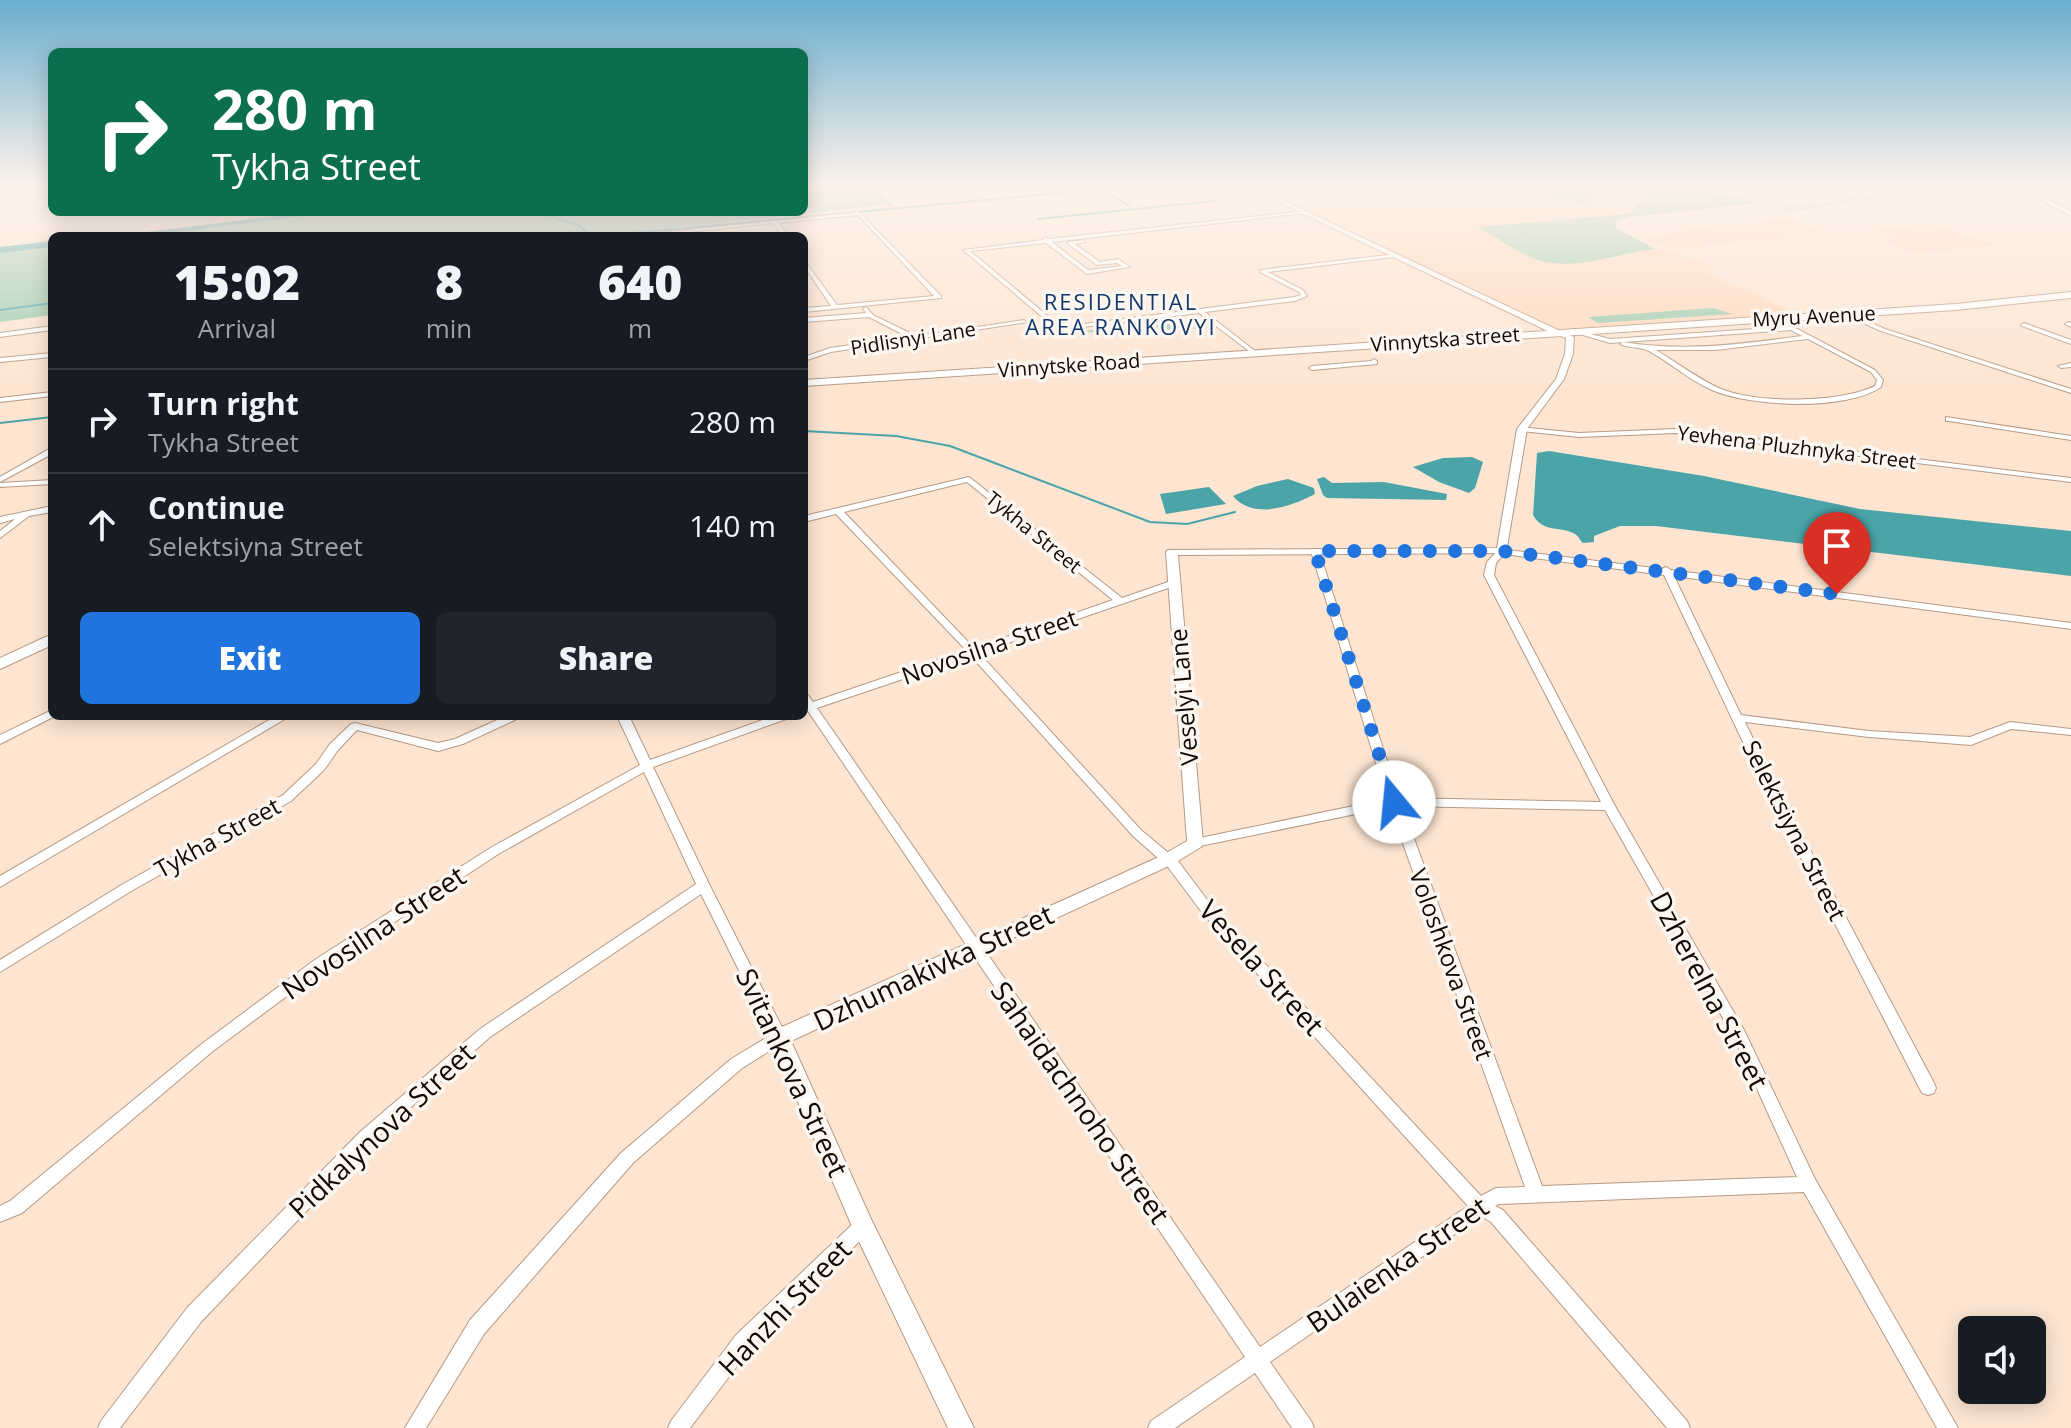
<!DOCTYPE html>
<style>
:root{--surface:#171b24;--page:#20242c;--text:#f1f3f6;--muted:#9ea1a6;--line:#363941;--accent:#2173de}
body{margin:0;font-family:"Open Sans",sans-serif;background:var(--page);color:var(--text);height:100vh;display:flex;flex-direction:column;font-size:30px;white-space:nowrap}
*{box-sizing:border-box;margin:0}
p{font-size:26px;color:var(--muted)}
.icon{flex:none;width:44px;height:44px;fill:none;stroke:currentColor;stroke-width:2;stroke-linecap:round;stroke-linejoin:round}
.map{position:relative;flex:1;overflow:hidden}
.panel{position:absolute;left:48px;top:232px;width:760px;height:488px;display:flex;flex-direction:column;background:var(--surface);border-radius:12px;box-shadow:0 4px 20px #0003}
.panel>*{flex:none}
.guide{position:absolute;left:48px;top:48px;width:760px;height:168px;border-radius:12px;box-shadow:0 4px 20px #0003;background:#0b6e4f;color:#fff;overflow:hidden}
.tools{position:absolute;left:1958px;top:1316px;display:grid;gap:16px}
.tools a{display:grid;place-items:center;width:88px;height:88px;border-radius:12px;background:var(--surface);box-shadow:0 4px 20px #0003;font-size:40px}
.pin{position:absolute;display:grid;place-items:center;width:68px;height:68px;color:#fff;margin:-82px -34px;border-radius:50% 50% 50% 0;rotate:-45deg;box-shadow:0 0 8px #0007}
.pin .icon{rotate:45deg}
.me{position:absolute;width:88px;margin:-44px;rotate:343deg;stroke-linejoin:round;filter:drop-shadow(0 0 6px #0008)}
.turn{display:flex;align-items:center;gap:28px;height:168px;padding:0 32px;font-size:36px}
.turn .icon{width:104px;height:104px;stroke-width:2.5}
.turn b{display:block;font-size:56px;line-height:68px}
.eta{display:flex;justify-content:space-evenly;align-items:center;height:136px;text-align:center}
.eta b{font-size:48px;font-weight:800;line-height:56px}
.cta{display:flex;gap:16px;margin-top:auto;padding:16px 32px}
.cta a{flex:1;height:92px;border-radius:12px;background:var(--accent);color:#fff;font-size:32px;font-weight:800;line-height:92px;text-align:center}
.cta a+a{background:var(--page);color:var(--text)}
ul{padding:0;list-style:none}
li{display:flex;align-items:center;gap:24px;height:104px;padding:0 32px;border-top:2px solid var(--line)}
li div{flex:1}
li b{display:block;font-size:30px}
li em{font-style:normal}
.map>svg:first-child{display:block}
.built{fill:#fed9bd}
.green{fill:#9acbad}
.water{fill:#4ba5a8}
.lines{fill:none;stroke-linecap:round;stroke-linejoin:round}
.stream{stroke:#4ba5a8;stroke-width:2}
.river{fill:#4ba5a8;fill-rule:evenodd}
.minor-casing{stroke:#b69a84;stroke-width:2}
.tertiary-casing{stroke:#b69a84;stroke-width:2}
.secondary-casing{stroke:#b69a84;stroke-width:2}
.primary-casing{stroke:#b69a84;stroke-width:2}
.minor{fill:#fff;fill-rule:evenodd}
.tertiary{fill:#fff;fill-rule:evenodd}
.secondary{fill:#fff;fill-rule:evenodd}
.primary{fill:#fff;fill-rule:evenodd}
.route{stroke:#2173de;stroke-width:14;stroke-dasharray:0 25.2}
.labels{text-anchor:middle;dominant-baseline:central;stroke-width:7;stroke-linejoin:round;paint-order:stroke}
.far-street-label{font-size:20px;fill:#130903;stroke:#fcf6f1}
.far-neighbourhood-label{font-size:22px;letter-spacing:2px;fill:#12386c;stroke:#fcf6f1}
.street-label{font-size:24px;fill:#130903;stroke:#fcf6f1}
.near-street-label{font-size:28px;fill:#130903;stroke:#fcf6f1}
</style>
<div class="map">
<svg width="2071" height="1428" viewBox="0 0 2071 1428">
<rect width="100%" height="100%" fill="#fde5d2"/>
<!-- built -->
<g class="built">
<polygon points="1253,187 1496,187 1585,204 1602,190 1648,196 1629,214 1480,228 1611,260 1621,253 1655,249 1672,251 1714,267 1708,273 1801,316 1558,330"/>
<polygon points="1791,220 1828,234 1672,249 1641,239 1712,226"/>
<polygon points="1934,225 1996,245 1996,246 1916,253 1877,239 1897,237 1870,228"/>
</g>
<!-- green -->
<g class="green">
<polygon points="804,187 869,187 891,204 602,236 119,236 333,212 804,212"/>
<path d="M1496 187H1698L1759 203 1630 217 1617 221 1616 228 1655 249C1619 253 1583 269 1545 262 1527 259 1496 237 1478 227L1629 214 1647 196 1602 190 1585 204Z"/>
<polygon points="52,244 52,315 0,322 0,250"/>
<polygon points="1713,308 1732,314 1598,323 1588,317"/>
<polygon points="1204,321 1217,328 1065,333 1067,332"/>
</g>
<!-- water -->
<g class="water">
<path d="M1549 451 1704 476 1860 509 2071 531V576L1656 526H1620L1594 536V542L1583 543C1580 541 1579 536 1575 534 1560 525 1544 534 1533 515L1537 453Z"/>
<polygon points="1472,457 1483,462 1475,488 1469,493 1439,482 1413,467 1443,458"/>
<polygon points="1324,477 1332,483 1384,482 1447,494 1446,500 1327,498 1323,495 1317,479"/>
<path d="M1288 479 1314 488 1315 494C1290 507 1253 520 1233 496L1257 486Z"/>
<polygon points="1209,487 1226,504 1166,514 1160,494"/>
</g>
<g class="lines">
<!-- stream -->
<g class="stream">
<polyline points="869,187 891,205"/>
<polyline points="1105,191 1129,206"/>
<polyline points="538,212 580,226 590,236"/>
<polyline points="1038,219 1214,201"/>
<polyline points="602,236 1123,187"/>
<polyline points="0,310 52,303"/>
<polyline points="0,423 52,417"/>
<polyline points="804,431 896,436 950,446 1150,522 1187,524 1235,512"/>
</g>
<!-- river -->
<g class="river">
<polygon points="309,212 337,212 144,236 114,236"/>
<polygon points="52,241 52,247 0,253 0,247"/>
</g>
<!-- minor casing -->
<g class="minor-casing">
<g id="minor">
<polygon points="1946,187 1959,187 1787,210 1785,209"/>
<polygon points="1304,211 1306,213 1052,242 1088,270 1122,266 1117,263 1097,265 1068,244 1068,242 1085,240 1085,242 1075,244 1100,262 1118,259 1130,267 1087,274 1046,243 970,251 1061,327 1294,297 1301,295 1299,292 1260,272 1260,270 1396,254 1394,257 1268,272 1303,290 1307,296 1295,301 1205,312 1255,351 1256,352 1253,354 1199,313 1058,330 963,250 1043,240 1045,237 1048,239"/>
<polygon points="859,212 941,296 941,298 804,312 804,308 831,306 804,266 804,260 837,305 934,296 858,215 778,223 789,236 783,236 773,223 651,236 633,236"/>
<polygon points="866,307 873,315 916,336 1024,320 1027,322 831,352 804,361 804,357 830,348 908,337 869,317 804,322 804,318 866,313 863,309"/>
<polygon points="1847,312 1885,329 2071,389 2071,393 1881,331 1845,315 1844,314"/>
<path d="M1773 316 1875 370 1883 380 1881 387C1846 411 1751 407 1712 390 1689 380 1671 363 1649 351 1641 347 1628 348 1620 344L1623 342C1684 352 1742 344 1802 336L1791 330 1610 343 1569 331 1572 329 1610 339 1785 327 1771 319V317ZM1808 339 1871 372 1877 380 1875 386C1838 403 1759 404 1721 389 1698 379 1678 363 1656 350H1716Z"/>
<polygon points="2068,322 2071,323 2071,327 2065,324"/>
<polygon points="2024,323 2071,340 2071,344 2022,326 2021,325"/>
<polygon points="52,326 52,330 0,337 0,333"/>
<polygon points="52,353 52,357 0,362 0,358"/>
<polygon points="1374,359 1377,361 1377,364 1312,370 1309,368 1312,366 1371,361"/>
<polygon points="2071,363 2071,367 2061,368 2058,366"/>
<polygon points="52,392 52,396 0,402 0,398"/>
<polygon points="1946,417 2071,436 2071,440 1949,421 1946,421"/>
<polygon points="1519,427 1579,433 1676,429 2071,478 2071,482 1676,433 1579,437 1522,431 1519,431"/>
<polygon points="49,449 52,449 52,454 0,482 0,477"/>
<path d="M969 477 1122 598 1171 581H1177V585L979 653 1141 830 1178 861 1214 909 1481 1196 1496 1188 1525 1187 1390 807 1195 847 1191 846 1189 843 1191 840 1195 839 1387 799 1311 551 1312 549H1318L1319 551 1399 798 1601 802 1484 575 1487 562 1499 549 1662 569 1666 567 1671 570 2071 623V629L1674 576 1741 715 1869 731 1970 737 2010 722 2071 729V735L2011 729 1971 745 1869 737 1745 722 1772 778 1934 1083 1936 1088 1934 1093 1928 1095 1922 1093 1760 778 1664 575 1504 554 1496 563 1494 575 1615 806 1744 1030 1815 1179 1958 1428H1937L1804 1192 1499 1204 1495 1206 1503 1210 1687 1421 1690 1428H1667L1491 1222 1481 1216 1270 1362 1311 1421 1314 1428H1292L1255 1373 1175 1428H1148L1151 1421 1245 1357 808 711H804V694L808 695 813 702 966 650 836 514 804 522V516ZM967 482 1113 600 974 648 844 512ZM971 656 1133 836 1168 867 1204 915 1468 1206 1260 1347 817 708ZM1402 806 1605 810 1733 1036 1797 1177 1542 1186Z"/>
<polygon points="52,480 52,484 0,487 0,483"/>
<polygon points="52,506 52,512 29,516 0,538 0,531 15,519 0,523 0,517"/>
<polygon points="52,710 52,716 55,716 0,744 0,735"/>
<polygon points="276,716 290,716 0,887 0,876"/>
<polygon points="506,716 521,716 519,718 463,744 438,751 357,730 338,750 324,770 291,801 133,890 0,972 0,960 123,884 283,795 316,764 330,744 351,724 355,723 438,743 455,739"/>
<polygon points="617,716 629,716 650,760 774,716 791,716 789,718 653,767 710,886 787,1037 785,1041 741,1069 633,1163 484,1334 426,1428 405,1428 470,1320 621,1153 731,1059 771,1035 701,894 490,1037 372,1142 201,1322 120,1428 98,1428 101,1421 187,1308 360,1132 480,1029 696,884 644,772 500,853 326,967 213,1051 22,1213 0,1222 0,1206 10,1201 203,1043 316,959 492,847 640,765"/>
<polygon points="863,1218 869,1220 872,1226 869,1232 750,1349 690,1428 668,1428 671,1421 736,1335 857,1220"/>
</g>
</g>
<!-- tertiary casing -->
<g class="tertiary-casing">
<polygon id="tertiary" points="1557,330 1574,337 1573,354 1564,379 1527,429 1506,553 1178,555 1203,843 1201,847 1173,864 791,1041 871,1219 974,1428 948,1428 855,1233 770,1037 773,1031 1161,856 1187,841 1166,552 1168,550 1497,548 1517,429 1556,379 1565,354 1566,338 1554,334 1553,332"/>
</g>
<!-- secondary casing -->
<g class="secondary-casing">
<polygon id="secondary" points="1247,187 1255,187 1562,332 1554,334"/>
</g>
<!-- primary casing -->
<g class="primary-casing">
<g id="primary">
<polygon points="2015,187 2025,187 2071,211 2071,216"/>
<polygon points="2071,292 2071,298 1956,310 804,386 804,380 1956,304"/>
<polygon points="52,634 52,645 0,669 0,658"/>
</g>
</g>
<!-- minor -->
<use href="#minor" class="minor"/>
<!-- tertiary -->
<use href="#tertiary" class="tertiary"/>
<!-- secondary -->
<use href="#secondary" class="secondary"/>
<!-- primary -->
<use href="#primary" class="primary"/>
</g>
<!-- sky -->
<linearGradient id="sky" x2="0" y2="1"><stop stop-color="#69aece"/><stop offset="0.48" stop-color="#fef3eb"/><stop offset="1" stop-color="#fef3eb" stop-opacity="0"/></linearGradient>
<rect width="2071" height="387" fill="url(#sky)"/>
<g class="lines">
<!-- route -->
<polyline class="route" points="1394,802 1315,551 1502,551 1837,594"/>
</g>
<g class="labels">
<!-- far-street labels -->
<g class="far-street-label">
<text transform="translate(1814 316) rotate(-3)">Myru Avenue</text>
<text transform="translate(913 338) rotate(-9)">Pidlisnyi Lane</text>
<text transform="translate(1445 339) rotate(-4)">Vinnytska street</text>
<text transform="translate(1069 365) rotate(-4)">Vinnytske Road</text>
<text transform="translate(1797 447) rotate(7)">Yevhena Pluzhnyka Street</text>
<text transform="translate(1034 532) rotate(39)">Tykha Street</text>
</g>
<!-- far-neighbourhood labels -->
<g class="far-neighbourhood-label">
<text x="1121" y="301">RESIDENTIAL<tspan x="1121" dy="25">AREA RANKOVYI</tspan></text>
</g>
<!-- street labels -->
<g class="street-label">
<text transform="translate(989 646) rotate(-19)">Novosilna Street</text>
<text transform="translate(1183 697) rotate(-95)">Veselyi Lane</text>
<text transform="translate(1795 830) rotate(63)">Selektsiyna Street</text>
<text transform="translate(217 837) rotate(-29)">Tykha Street</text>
<text transform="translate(1452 964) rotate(70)">Voloshkova Street</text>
</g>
<!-- near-street labels -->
<g class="near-street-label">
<text transform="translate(373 932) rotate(-34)">Novosilna Street</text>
<text transform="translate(933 967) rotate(-25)">Dzhumakivka Street</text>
<text transform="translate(1262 967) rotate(48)">Vesela Street</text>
<text transform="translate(1710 990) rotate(62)">Dzherelna Street</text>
<text transform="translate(793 1072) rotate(65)">Svitankova Street</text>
<text transform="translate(1081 1102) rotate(55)">Sahaidachnoho Street</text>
<text transform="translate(381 1130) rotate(-43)">Pidkalynova Street</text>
<text transform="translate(1397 1264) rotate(-35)">Bulaienka Street</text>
<text transform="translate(784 1307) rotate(-46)">Hanzhi Street</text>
</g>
</g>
</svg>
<div class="tools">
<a><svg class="icon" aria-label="sound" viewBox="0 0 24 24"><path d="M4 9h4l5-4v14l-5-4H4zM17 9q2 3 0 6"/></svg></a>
</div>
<div class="pin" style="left:1837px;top:594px;background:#d93025"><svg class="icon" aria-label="arrive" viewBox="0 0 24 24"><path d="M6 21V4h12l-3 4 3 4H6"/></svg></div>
<svg class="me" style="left:1394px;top:802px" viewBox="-20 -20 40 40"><circle r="19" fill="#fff"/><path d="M0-13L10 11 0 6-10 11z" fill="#2173de"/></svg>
<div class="guide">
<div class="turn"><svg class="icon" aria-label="right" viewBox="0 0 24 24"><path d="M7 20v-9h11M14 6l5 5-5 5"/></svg><div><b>280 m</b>Tykha Street</div></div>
</div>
<section class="panel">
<div class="eta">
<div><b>15:02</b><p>Arrival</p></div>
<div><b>8</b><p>min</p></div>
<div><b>640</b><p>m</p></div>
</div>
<ul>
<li><svg class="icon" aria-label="right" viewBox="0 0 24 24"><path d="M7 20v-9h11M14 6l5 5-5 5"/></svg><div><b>Turn right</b><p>Tykha Street</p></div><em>280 m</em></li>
<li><svg class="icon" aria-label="ahead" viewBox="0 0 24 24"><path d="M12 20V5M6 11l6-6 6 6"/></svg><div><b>Continue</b><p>Selektsiyna Street</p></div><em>140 m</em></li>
</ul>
<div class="cta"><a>Exit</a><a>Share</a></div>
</section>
</div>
